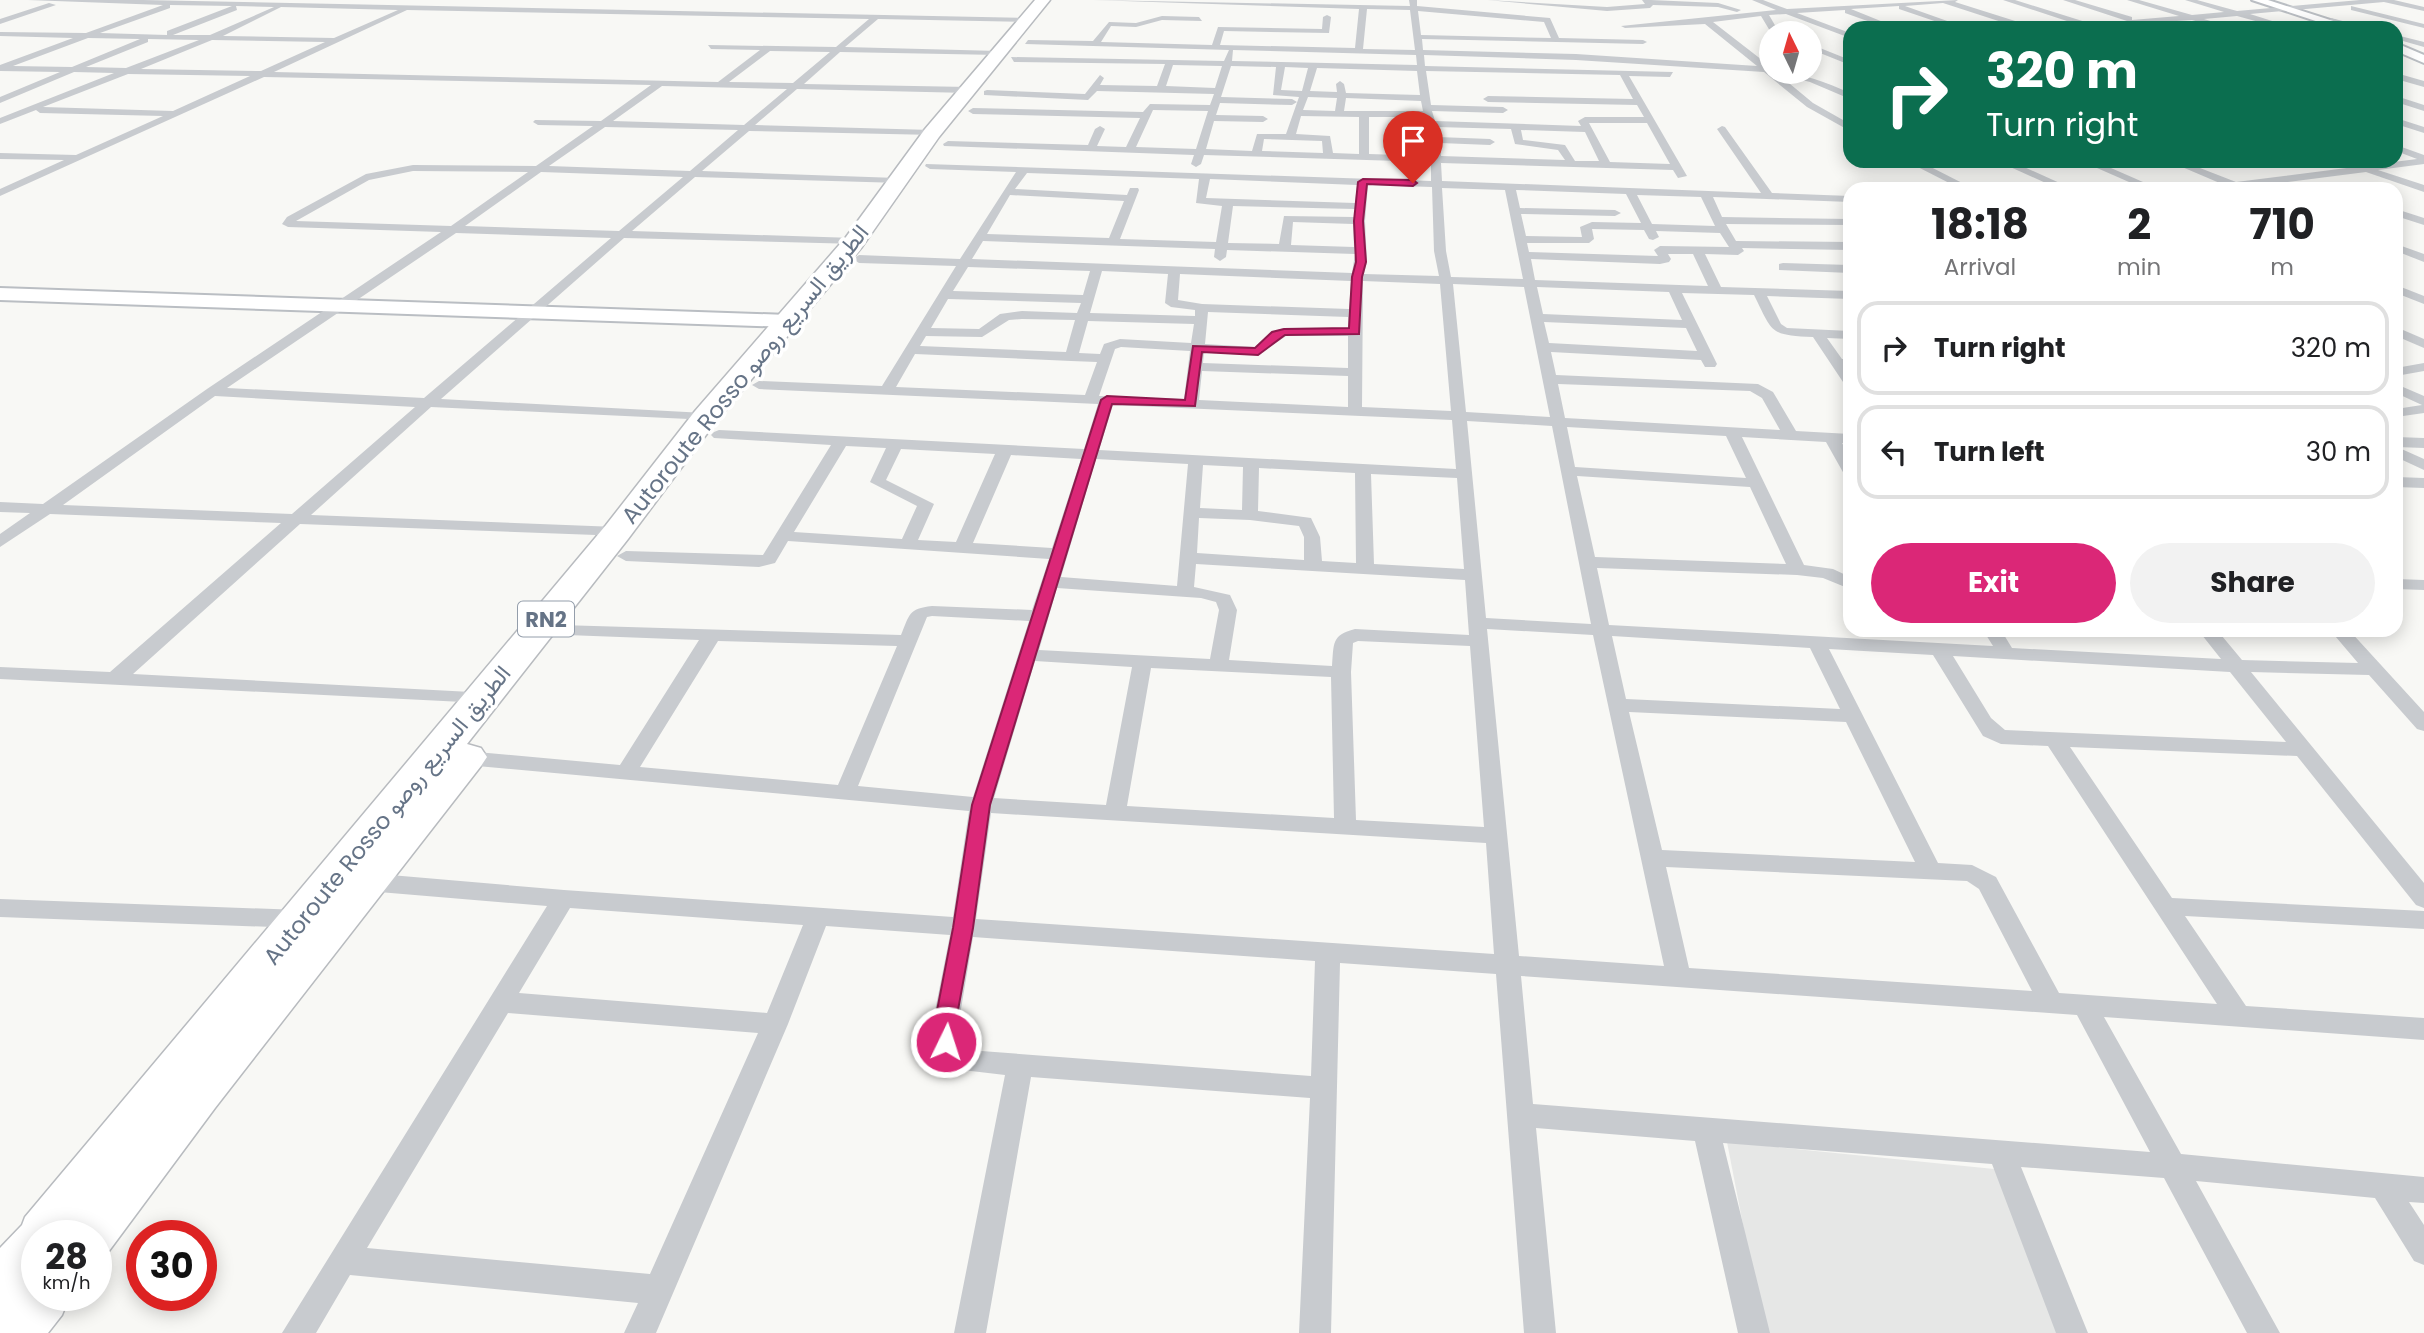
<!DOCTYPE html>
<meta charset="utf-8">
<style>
:root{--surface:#fff;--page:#f2f2f2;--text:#202124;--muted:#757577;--line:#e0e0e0;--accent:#db2777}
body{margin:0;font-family:Poppins,Vazirmatn,sans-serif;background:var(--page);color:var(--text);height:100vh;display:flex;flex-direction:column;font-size:26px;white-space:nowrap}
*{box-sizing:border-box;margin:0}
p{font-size:23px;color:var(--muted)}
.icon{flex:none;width:38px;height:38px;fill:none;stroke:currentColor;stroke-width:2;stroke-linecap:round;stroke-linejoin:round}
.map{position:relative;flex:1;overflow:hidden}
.sheet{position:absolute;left:1843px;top:182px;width:560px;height:455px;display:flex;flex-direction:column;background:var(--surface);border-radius:21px;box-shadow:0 4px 18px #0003}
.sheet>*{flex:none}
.top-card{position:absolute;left:1843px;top:21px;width:560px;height:147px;border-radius:21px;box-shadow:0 4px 18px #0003;background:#0b6e4f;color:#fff;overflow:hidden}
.needle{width:46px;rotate:355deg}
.fabs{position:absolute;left:1759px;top:21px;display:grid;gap:14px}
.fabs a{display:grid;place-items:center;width:63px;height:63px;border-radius:50%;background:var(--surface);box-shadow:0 4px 18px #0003;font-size:35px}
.speed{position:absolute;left:21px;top:1220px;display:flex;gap:14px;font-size:35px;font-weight:700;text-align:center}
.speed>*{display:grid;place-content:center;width:91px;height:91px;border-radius:50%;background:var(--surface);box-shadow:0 4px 18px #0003;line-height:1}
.speed small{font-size:18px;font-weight:400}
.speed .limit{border:10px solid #d22;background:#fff;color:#111}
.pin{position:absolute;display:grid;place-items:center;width:60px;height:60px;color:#fff;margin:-72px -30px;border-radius:50% 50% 50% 0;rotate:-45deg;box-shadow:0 0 7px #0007}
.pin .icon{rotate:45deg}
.me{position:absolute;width:77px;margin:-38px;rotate:4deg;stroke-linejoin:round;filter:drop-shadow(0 0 5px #0008)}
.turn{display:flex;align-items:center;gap:24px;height:147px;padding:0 28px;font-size:32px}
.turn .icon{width:91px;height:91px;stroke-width:2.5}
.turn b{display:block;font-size:49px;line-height:60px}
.eta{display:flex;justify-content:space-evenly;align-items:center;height:119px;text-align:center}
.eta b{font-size:42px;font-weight:700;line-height:49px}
.primary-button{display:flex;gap:14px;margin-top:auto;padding:14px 28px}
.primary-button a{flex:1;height:80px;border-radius:42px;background:var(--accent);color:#fff;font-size:28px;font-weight:700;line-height:80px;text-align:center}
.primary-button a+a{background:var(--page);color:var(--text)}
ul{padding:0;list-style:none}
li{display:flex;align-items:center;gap:21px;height:94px;margin:0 14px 10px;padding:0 14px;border:4px solid var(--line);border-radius:21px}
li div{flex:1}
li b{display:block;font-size:26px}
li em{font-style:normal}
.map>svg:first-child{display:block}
.built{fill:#e6e7e6}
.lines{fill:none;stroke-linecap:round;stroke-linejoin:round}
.secondary-casing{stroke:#babec3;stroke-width:4}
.highway-casing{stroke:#b8bbbf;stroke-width:3}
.street{fill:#c8cbcf;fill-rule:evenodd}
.secondary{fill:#fff;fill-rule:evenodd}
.highway{fill:#fff;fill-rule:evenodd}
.route{fill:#db2777;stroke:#8e194d;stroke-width:2}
.labels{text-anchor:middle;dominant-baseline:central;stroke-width:7;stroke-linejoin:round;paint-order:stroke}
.shield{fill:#fff;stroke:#949eab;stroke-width:2}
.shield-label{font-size:21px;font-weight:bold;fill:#667487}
.street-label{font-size:23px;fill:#667487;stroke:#fff}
</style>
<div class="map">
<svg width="2424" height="1333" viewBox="0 0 2424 1333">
<rect width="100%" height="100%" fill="#f8f8f5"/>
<!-- built -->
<polygon class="built" points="1727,1142 2004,1170 2064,1333 1764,1333"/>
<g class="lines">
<!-- secondary casing -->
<g class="secondary-casing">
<g id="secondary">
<polygon points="2252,0 2268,0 2355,28 2337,28"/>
<polygon points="2396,43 2424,55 2424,63 2396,51"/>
<polygon points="0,288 788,315 798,321 788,327 0,300"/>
</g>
</g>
<!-- highway casing -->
<g class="highway-casing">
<polygon id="highway" points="1035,0 1050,0 939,137 862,247 715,423 628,539 467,744 481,748 487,757 481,766 215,1108 106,1255 96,1258 96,1236 37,1236 37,1295 70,1295 62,1315 48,1333 0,1333 0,1248 22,1225 25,1217 606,525 695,411 846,237 925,129"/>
</g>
<!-- street -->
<g class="street">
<path d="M28 0H143L1026 18 1030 20 1026 22 878 19 845 47 999 51 1003 53 999 55 840 52 804 84 969 87 973 90 969 93 797 89 755 125 932 130 937 133 935 135 749 131 702 171 897 178 902 181 901 183 695 177 632 231 854 238 858 240V244L624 238 441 399 705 413 712 417 710 420 431 407 311 515 617 527 623 528 625 532 623 536 300 524 133 674 490 693 493 697 490 701 483 703 0 679V667L110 672 281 523 50 514 0 547V534L30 513 0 512V502L43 504 207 389 441 232 288 227 282 224 287 217 366 174 413 165 536 166 593 126 538 125 533 122 535 120 601 121 651 85 264 77 0 196V189L64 160 0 159V153L76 155 163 116 40 113 36 110 0 124V118L114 73 74 72 0 103V97L60 72 0 71V65L73 38 0 36V32L86 33 163 5ZM170 5 232 6 167 31V35L100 33 170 8ZM236 6 274 7 210 35H173L237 10ZM281 7 398 10 334 38 223 36ZM407 10 869 19 836 47 708 45 711 49 760 50 718 82 274 72ZM88 38 140 39 72 67 13 66ZM148 39 199 40 126 68 86 67 148 42ZM212 40 325 42 261 71 141 69ZM770 51 830 52 793 83 729 82ZM128 74 250 76 173 111 43 107ZM662 86 787 89 744 125 613 121ZM605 127 738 130 690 171 549 166ZM413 171 528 172 451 226 296 221 369 180ZM541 172 683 177 619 231 465 226ZM456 233 611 238 424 398 227 388ZM215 396 415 407 292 514 63 505Z"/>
<path d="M1093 0 1410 6 1409 0H1417V6L1550 18 1559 38 1643 40 1647 42 1643 44 1422 39 1423 50 1576 54 1757 66 1705 24 1625 28 1621 26 1776 10 1752 0H1763L1787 9 1958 0 1955 2 2031 26 2020 28 1943 3 1905 6 1967 28H1955L1899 9V6L1851 9 1898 28H1887L1845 13V10L1797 13 1850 33V38L1786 14 1769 15 1776 27 1784 33 1770 31 1761 16 1713 22 1771 67V72C1800 72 1823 81 1850 93V99L1810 82 1778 74 1813 103 1850 124V131L1807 107 1764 72 1576 60 1424 55 1425 66 1673 72 1670 77 1629 76 1687 176 1678 178 1673 170 1441 163 1442 181 1761 193 1717 129 1722 126 1725 127 1772 193 1850 196V202L1713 197 1722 217 1850 219V225L1726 224 1736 241 1850 242V250L1742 248 1744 251 1738 255 1705 254 1721 287 1850 291V299L1767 296 1781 324 1787 328 1850 331V339L1827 338 1842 359H1850L1848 367 1850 386 1845 385 1813 337C1769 335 1773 333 1754 295L1682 293 1717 364 1715 367H1705L1701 360 1551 352 1556 375 1758 384 1773 392 1796 431 1850 434V444L1842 443 1850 457V476L1844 474 1826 442 1742 437 1804 565 1833 569 1850 577V589L1823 578 1797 575 1597 568 1609 625 1993 646 1983 630H2001L2012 648 2221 659 2198 630H2217L2242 660 2358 663 2330 630H2349L2424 712V731L2417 729 2369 675 2251 672 2424 883V908L2416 905 2297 756 2070 747 2172 898 2424 911V929L2185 916 2246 1006 2424 1018V1040L2104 1017 2181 1154 2424 1177V1203L2409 1202 2424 1225V1265L2414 1261 2375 1198 2196 1181 2280 1333H2247L2164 1178 2021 1167 2088 1333H2056L1992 1164 1723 1143 1770 1333H1738L1695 1141 1536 1128 1556 1333H1524L1496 974 1340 963 1331 1333H1299L1310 1098 1031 1077 986 1333H954L1005 1075 954 1069 943 1061 933 1042V1021L950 935 826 926 788 1024 656 1333H624L638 1303 350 1275 316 1333H282L547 906 367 891 359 888 355 882 359 876 367 873 564 890 953 917 969 811 466 765 459 763 456 758 459 753 466 751 620 765 699 640 567 635 558 629 560 625 901 635C910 614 908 609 932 606L1032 610 1049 559 788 541 775 563 759 567 626 561 617 556 626 551 763 555 831 445 714 438 711 435 714 432 719 430 1084 449 1098 404 759 389 752 385 759 381 882 386 956 266 859 263 853 259 859 255 960 259 1016 172 930 169 925 166 926 164 1431 181V162L1204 155 1201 164 1196 167 1191 164 1194 155 944 146 943 144 948 141 1088 145 1095 129 1100 126 1105 129 1097 146 1126 147 1140 118 973 114 968 111 973 108 1143 112 1150 104 1210 105 1214 94 1097 91 1088 100 984 95V91L987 90 1085 94 1100 75 1104 78 1100 85 1157 86 1165 64 1014 62 1011 57 1224 61 1229 50 1025 44 1028 40 1093 41 1109 22 1136 23 1162 16 1199 17 1202 21 1162 20 1136 27 1111 26 1101 42 1212 45 1218 27 1322 29 1323 17 1327 15 1331 17 1329 33 1224 31 1220 45 1355 48 1359 9ZM1367 9 1410 10 1415 50 1363 49ZM1418 11 1544 22 1551 38 1421 35ZM1233 50 1416 55 1417 65 1232 61ZM1173 65 1222 66 1215 88 1166 86ZM1231 66 1276 67 1273 95 1299 97 1286 134H1257L1252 151 1206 149 1214 121 1263 122 1268 119 1263 116 1216 115 1220 103 1292 105 1297 102 1292 99 1221 97ZM1285 67 1308 68 1302 91 1281 90ZM1317 68 1417 71 1420 95 1346 93 1344 84 1340 81 1336 84 1337 92 1310 91ZM1426 71 1620 75 1633 99 1488 96 1483 99 1488 102 1637 105 1644 117H1585L1578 121 1581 126 1435 121 1432 111 1503 113 1508 110 1503 107 1431 105ZM1308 97 1337 98 1335 111 1303 110ZM1346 98 1421 101 1423 111H1344ZM1153 110 1208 111 1196 149 1136 147ZM1301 116 1359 117V154L1333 153 1330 136 1296 134ZM1369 117H1424L1430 156 1369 154ZM1589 123H1647L1670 164 1610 162ZM1436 127 1511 129 1515 144 1558 150 1565 160 1441 156 1440 143 1490 145 1495 142 1490 139 1438 137ZM1521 130 1585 132 1599 161H1575L1565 145 1523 140ZM1264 139 1322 141 1323 153 1262 151ZM1027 173 1199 179 1196 203 1222 206 1216 242 1120 239 1139 190 1138 188H1130L1127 195 1015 189ZM1210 179 1357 185 1355 203 1206 198ZM1368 185 1432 187 1434 251 1439 276 1364 274 1367 262 1365 221ZM1442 188 1505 190 1523 279 1451 277 1446 251ZM1516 190 1626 194 1641 223 1592 222 1580 227 1582 237 1526 236 1521 214 1615 216 1621 213 1615 210 1520 208ZM1010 195 1124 201 1109 238 987 234ZM1637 195 1701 197 1715 226 1652 224ZM1233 206 1355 209 1354 217 1284 216 1279 244 1228 243ZM1293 222 1353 224 1354 247 1291 245ZM1592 229 1644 230 1649 239 1653 240 1659 237 1656 231 1720 233 1729 247 1660 246 1654 250 1658 256 1529 252 1527 243H1589L1594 239ZM983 241 1215 249 1214 257 1220 261 1226 257 1227 250 1355 254 1352 273 972 259ZM1668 254H1693L1708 286 1535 280 1531 259 1660 264 1669 262 1671 259ZM968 267 1090 271 1083 295 953 291ZM1102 271 1168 274 1165 303 1171 307 1195 310V316L1090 313ZM1180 274 1351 281 1349 309 1202 304 1178 300ZM1363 281 1440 284 1451 411 1362 407ZM1453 284 1524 287 1550 417 1466 412ZM1537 287 1669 292 1682 320 1543 314ZM948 299 1081 303 1077 313 1022 311 1000 314 979 329 931 328ZM1208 312 1348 317V328H1284L1271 332 1255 347 1205 344ZM1022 319 1075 320 1066 352 920 346 926 336 982 337 1009 320ZM1088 321 1194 324 1191 343 1120 339 1104 344 1100 354 1079 353ZM1544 322 1686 328 1697 351 1549 343ZM1286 336H1348V368L1203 363 1204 352 1258 355ZM1121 347 1190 351 1184 399 1099 396 1115 349ZM915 354 1071 361 1097 362 1085 395 896 387ZM1202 371 1348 376V407L1199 400ZM1558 384 1750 391 1762 398 1780 430 1565 418ZM1113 405 1452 420 1456 469 1099 450ZM1467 421 1552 426 1591 624 1486 618ZM1567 427 1726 436 1746 478 1575 467ZM846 446 886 448 870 482 917 506 902 539 794 532ZM901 449 995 454 956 542 918 540 934 504 886 480ZM1011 455 1081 459 1052 548 973 543ZM1096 459 1188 464 1177 586 1061 577ZM1203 465 1243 467 1242 510 1200 508ZM1259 468 1355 473 1356 563 1322 561 1320 537 1311 518 1258 511ZM1371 474 1457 478 1464 569 1374 564ZM1577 476 1750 487 1786 564 1595 557ZM1199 518 1250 520 1299 526 1304 537V560L1197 553ZM1196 564 1465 580 1469 635 1355 629C1331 635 1334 644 1332 666L1229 660 1237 610 1230 595 1194 587ZM1057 588 1201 598 1216 602 1219 610 1210 659 1039 650ZM932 616 1029 621 973 797 858 786 927 617ZM1487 629 1593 635 1664 966 1519 956ZM1612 636 1810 648 1840 709 1626 699ZM718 641 897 646 838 785 640 767ZM1358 641 1470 646 1484 827 1356 820 1351 672 1353 643ZM1829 649 1933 655 1983 736 2001 744 2048 746 2217 1004 2059 993 1996 877 1972 865 1938 863ZM1953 656 2230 672 2286 742 2005 730 1991 718ZM1035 661 1132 667 1106 805 994 798ZM1151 668 1331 677 1334 818 1127 806ZM1629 712 1846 722 1915 862 1662 850ZM991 813 1486 843 1494 954 976 919ZM1666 867 1967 881 1979 889 2032 991 1689 968ZM570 908 803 925 767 1013 519 993ZM973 937 1315 961 1311 1076 968 1050 959 1041V1021ZM1521 976 2077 1015 2150 1152 1533 1104ZM508 1013 758 1033 650 1274 367 1248Z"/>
<polygon points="1487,0 1607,7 1645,4 1642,0 1651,0 1718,3 1741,10 1737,12 1718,7 1653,5 1650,8 1607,11"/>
<polygon points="2003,0 2015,0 2092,24 2127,21 2063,0 2075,0 2132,17 2132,20 2179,16 2127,0 2139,0 2192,15 2224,12 2185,0 2197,0 2237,11 2360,0 2394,0 2424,7 2424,11 2384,2 2250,14 2294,28 2281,28 2237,16 2204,19 2233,28 2220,28 2192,20 2070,28 2079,25"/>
<polygon points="49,3 56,5 0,24 0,19"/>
<polygon points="2351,6 2424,24 2424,28 2351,10"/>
<polygon points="2331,18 2362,26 2363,28 2350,28 2328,22"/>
<polygon points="2396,35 2424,42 2424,47 2396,39"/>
<polygon points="1810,44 1850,60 1850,65 1810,49"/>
<polygon points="2396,73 2424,81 2424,87 2396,79"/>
<polygon points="2396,96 2424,105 2424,111 2396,102"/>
<polygon points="2396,118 2424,127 2424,133 2396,124"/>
<polygon points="2396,145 2424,155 2424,164 2378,170 2424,185 2424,192 2366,172 2232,189 2202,189 2222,184 2168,161 2182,161 2236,182 2417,159 2396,151"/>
<polygon points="1906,161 1919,161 1974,189 1961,189"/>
<polygon points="1997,161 2011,161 2073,189 2059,189"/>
<polygon points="2081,161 2095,161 2159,189 2145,189"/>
<polygon points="2396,209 2424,218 2424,225 2396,216"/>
<polygon points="2396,244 2424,254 2424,262 2396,251"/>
<polygon points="1783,263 1850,265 1850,273 1779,270 1779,264"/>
<polygon points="2396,285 2424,296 2424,304 2396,293"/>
<polygon points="2396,327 2424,339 2424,348 2396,336"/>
<polygon points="2424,363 2424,371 2396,376 2396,368"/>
<polygon points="2396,384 2424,396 2424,413 2396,417 2396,409 2422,405 2396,393"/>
<polygon points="2396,437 2424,438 2424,448 2397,447 2424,459 2424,470 2396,457"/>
<polygon points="2396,477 2424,478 2424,488 2396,487"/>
<polygon points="2396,579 2424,580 2424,590 2396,589"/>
<polygon points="0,899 300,910 308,913 312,919 308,925 300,928 0,917"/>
</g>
<!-- secondary -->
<use href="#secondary" class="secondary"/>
<!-- highway -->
<use href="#highway" class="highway"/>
</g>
<!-- route -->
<polygon class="route" points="1363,179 1413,180 1417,183 1413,186 1367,184 1363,221 1366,262 1362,277 1359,334 1285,335 1258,355 1202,352 1195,406 1112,404 990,805 973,928 956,1021 957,1042 953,1048 946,1051 938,1048 935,1042 935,1021 953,928 972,805 1101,400 1107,396 1185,400 1193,346 1255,348 1272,332 1284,329 1349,328 1352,277 1356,262 1354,221 1358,182"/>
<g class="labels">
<!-- shield labels -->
<rect class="shield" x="518" y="601.5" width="56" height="35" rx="5"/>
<g class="shield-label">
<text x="546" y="619">RN2</text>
</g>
<!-- street labels -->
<g class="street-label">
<text transform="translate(745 374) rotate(-51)">Autoroute Rosso الطريق السريع روصو</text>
<text transform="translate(387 815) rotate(-51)">Autoroute Rosso الطريق السريع روصو</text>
</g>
</g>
</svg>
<div class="fabs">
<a><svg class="needle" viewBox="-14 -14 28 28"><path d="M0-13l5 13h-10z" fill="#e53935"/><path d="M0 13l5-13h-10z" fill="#757577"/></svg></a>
</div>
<div class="speed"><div>28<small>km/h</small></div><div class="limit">30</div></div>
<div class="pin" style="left:1413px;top:183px;background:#d93025"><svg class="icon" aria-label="arrive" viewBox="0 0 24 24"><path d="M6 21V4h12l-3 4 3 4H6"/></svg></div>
<svg class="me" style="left:946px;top:1042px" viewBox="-20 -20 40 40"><circle r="17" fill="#db2777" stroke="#fff" stroke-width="3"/><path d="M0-11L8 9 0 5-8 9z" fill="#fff"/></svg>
<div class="top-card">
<div class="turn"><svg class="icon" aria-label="right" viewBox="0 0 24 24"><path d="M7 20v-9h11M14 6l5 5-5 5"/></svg><div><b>320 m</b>Turn right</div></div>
</div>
<section class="sheet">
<div class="eta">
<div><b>18:18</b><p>Arrival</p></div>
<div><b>2</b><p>min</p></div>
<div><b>710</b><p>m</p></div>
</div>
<ul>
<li><svg class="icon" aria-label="right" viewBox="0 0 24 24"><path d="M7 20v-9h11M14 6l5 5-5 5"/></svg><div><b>Turn right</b></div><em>320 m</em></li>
<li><svg class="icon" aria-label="left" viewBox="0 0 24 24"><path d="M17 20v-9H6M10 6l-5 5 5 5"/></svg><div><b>Turn left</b></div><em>30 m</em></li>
</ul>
<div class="primary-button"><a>Exit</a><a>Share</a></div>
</section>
</div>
